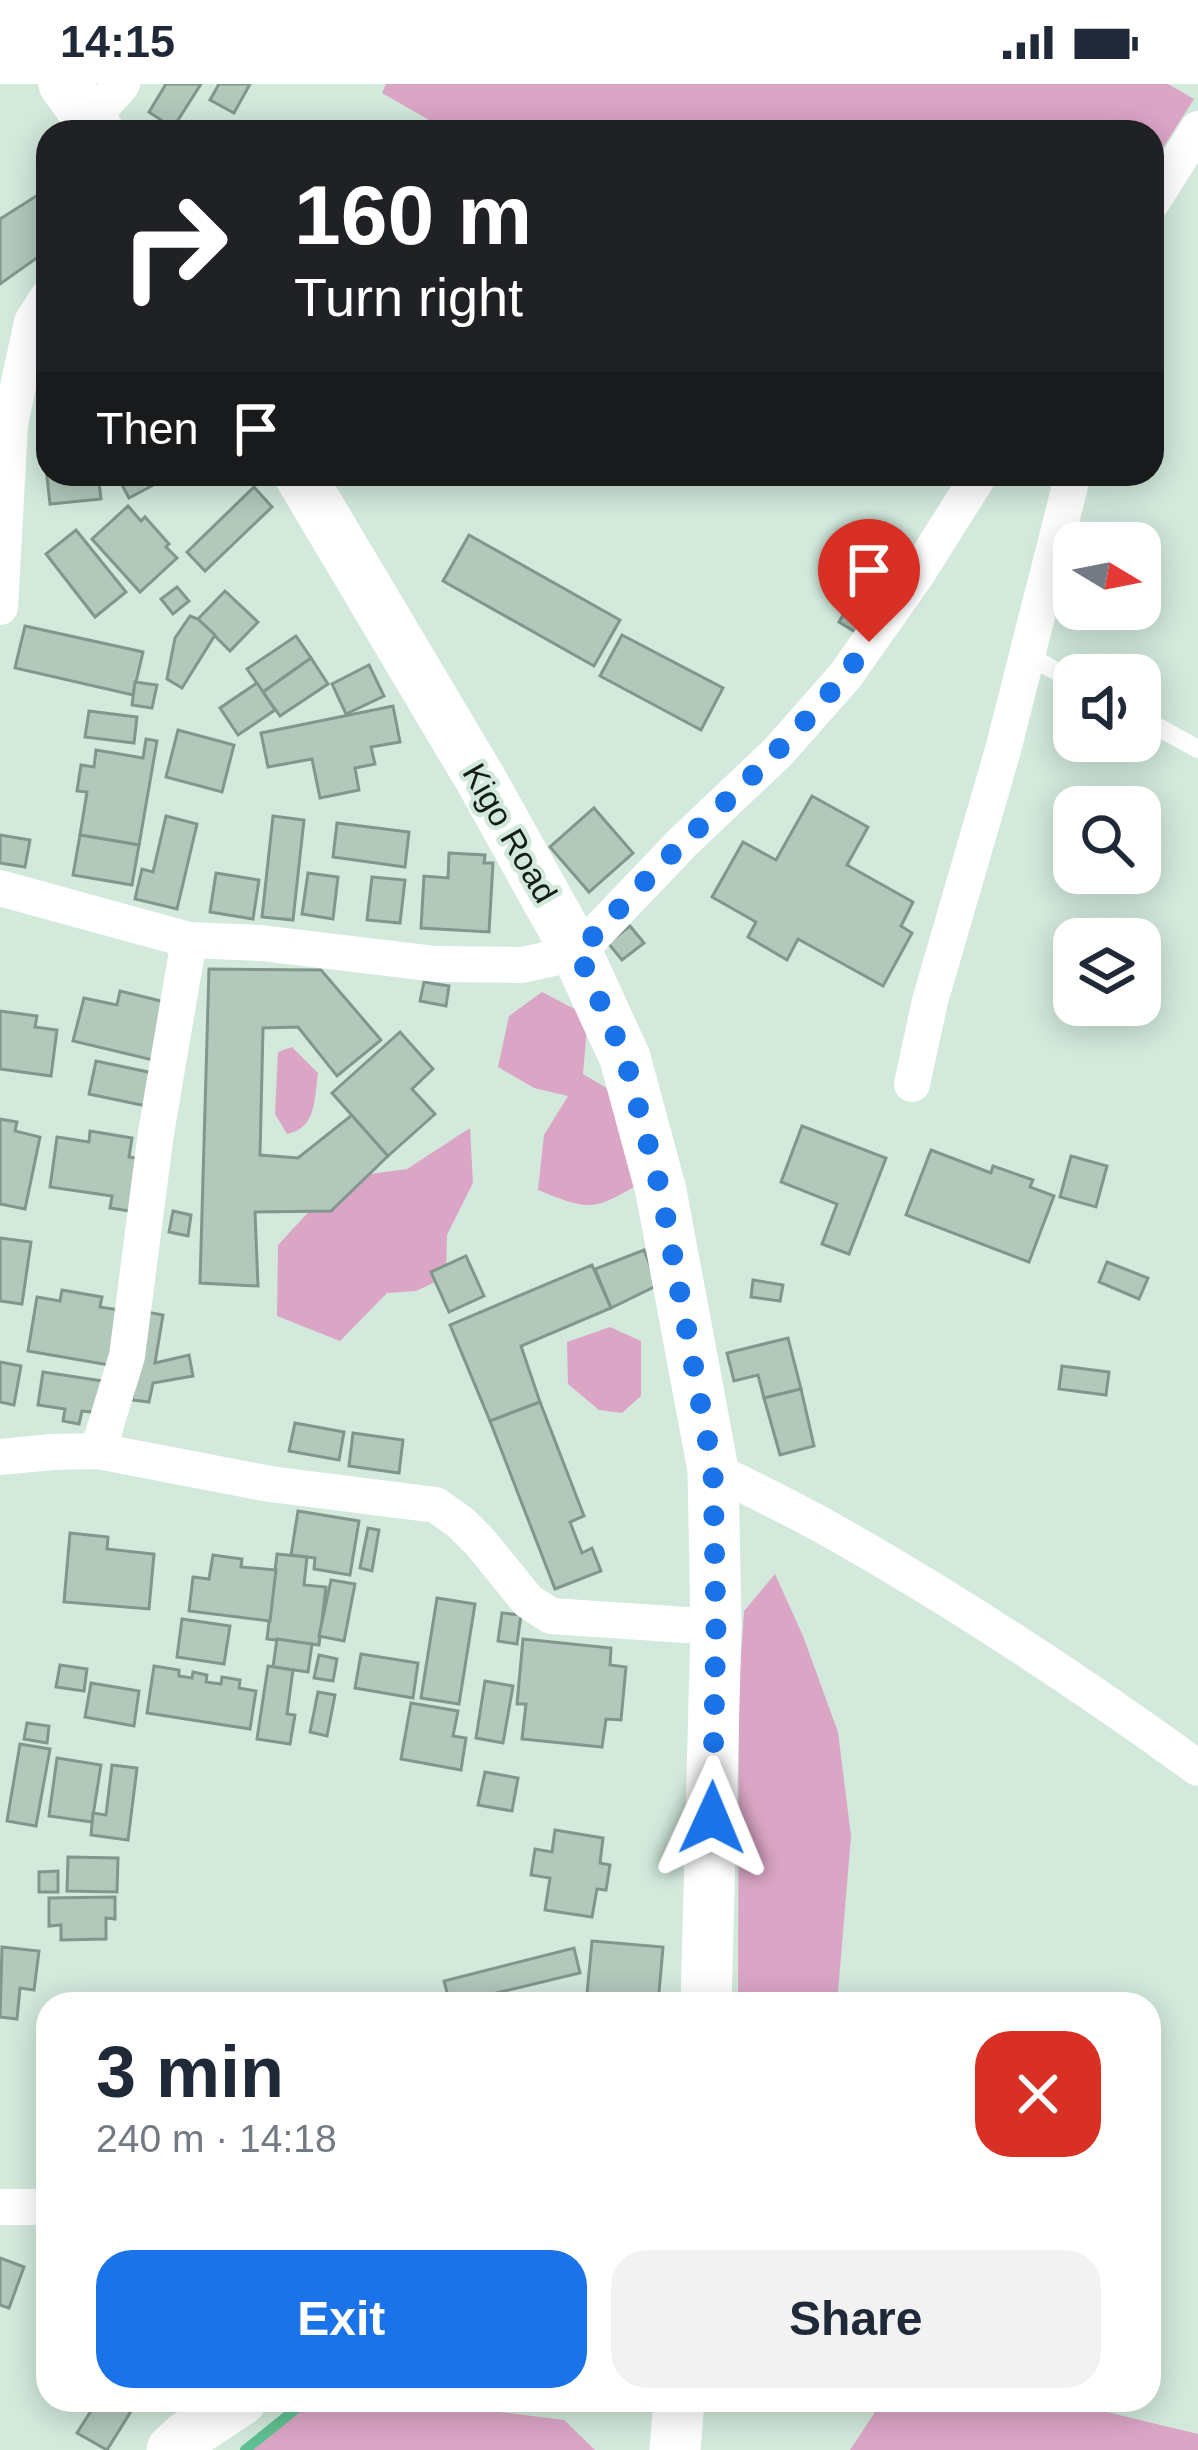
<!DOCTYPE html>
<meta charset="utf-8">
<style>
:root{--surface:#fff;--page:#f2f2f3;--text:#1f2937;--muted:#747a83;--accent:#1a73e8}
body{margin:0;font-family:Arial,sans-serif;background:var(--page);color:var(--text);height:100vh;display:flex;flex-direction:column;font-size:45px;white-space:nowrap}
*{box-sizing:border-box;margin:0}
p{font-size:39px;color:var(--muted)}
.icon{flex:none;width:66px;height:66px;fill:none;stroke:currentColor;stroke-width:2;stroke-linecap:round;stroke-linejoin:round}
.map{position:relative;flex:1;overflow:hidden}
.sheet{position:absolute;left:36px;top:1908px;width:1125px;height:420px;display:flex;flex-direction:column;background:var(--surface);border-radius:36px;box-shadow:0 6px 30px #0003}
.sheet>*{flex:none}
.top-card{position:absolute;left:36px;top:36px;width:1128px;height:366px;border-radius:36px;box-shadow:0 6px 30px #0003;background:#202124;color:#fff;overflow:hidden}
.needle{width:78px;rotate:100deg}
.tools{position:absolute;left:1053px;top:438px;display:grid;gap:24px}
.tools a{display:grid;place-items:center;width:108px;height:108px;border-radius:24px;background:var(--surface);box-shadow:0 6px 30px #0003;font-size:60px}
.pin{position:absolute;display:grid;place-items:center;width:102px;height:102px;color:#fff;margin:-123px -51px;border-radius:50% 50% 50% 0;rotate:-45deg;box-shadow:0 0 12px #0007}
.pin .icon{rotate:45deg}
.me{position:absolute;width:132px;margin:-66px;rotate:1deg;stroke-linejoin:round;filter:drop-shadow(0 0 9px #0008)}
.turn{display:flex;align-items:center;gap:42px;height:252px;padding:0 60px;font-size:54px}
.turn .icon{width:156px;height:156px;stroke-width:2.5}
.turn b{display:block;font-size:84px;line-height:102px}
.then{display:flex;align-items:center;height:114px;padding:0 60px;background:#0003;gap:24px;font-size:45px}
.round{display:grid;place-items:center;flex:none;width:126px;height:126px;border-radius:36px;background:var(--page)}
.headline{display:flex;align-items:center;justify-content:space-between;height:204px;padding:0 60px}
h1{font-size:72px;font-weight:600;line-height:90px}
.button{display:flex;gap:24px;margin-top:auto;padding:24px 60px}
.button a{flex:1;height:138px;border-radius:36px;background:var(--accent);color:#fff;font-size:48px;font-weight:600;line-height:138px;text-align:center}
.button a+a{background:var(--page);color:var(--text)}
.status{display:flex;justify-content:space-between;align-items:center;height:84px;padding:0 60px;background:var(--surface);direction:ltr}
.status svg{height:33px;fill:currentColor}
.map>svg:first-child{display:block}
.green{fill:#dba6c6}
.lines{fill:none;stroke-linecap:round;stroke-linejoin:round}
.stream{stroke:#60c091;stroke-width:10}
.building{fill:#b1c8bb;stroke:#81978b;stroke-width:3}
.lane{stroke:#fff;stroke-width:18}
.street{stroke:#fff;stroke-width:36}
.secondary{stroke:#fff;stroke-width:51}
.route{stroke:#1a73e8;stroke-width:21;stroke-dasharray:0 37.8}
.labels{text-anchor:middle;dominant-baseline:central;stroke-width:9;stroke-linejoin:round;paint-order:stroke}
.street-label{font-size:33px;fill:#151d18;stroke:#d2e9dc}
</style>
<div class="status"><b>14:15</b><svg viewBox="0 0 49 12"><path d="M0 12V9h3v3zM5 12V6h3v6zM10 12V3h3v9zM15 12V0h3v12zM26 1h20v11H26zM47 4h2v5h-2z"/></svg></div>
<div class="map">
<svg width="1198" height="2366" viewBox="0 0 1198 2366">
<rect width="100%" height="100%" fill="#d2e9dc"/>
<!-- green -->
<g class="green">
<polygon points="386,0 1168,0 1194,15 1152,81 1152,48 450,48 382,9"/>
<path d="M542 908 588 932 583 990 615 1009 641 1099C593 1127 590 1127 538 1106L544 1051 568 1012 534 1004 498 983 509 932Z"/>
<path d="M292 963 318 989C314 1015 317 1044 287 1050L275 1030 278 968Z"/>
<polygon points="470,1044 473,1099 447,1151 446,1193 416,1207 387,1209 340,1257 277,1232 278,1161 340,1094 407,1085"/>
<polygon points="610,1243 641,1257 641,1312 622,1329 599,1326 568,1300 567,1258"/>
<polygon points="775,1490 803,1552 838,1648 851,1752 837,1920 738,1920 739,1601 744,1527"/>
<polygon points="307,2316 467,2324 564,2336 595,2366 245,2366"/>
<polygon points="883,2316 1057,2316 1198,2350 1198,2366 850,2366"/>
</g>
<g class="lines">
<!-- stream -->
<polyline class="stream" points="245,2366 307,2316"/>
</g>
<!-- building -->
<g class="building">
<polygon points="166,0 201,0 173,44 149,28"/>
<polygon points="219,0 250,0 234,29 210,16"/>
<polygon points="41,109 48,121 48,166 0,200 0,135"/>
<polygon points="48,364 48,390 98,390 101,415 50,420 44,365"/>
<polygon points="116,390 174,390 129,414"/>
<polygon points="254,403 272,423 205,487 187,468"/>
<polygon points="128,422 141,437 145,433 169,460 166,463 177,474 140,508 92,455"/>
<polygon points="76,446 126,508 95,533 46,470"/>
<polygon points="469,451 620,536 594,582 443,497"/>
<polygon points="177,503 189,517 173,530 161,515"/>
<polygon points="859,504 877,515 857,549 839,538"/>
<polygon points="225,507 258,538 230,567 198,535"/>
<polygon points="190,532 198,535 215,551 182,604 167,595 175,554"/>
<polygon points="25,542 143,568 133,611 15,584"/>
<polygon points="622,551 723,604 701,646 600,592"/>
<polygon points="296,552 311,574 263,608 247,585"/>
<polygon points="311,574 328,600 280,632 263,608"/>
<polygon points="369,581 384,612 346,630 332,600"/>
<polygon points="135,598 157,601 152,624 132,621"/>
<polygon points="257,599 275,626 238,651 220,624"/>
<polygon points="393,622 400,658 371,663 375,680 355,684 359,706 320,714 312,675 268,683 261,649"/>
<polygon points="89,627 137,633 134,659 85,653"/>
<polygon points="178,646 234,661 222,708 166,693"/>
<polygon points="146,655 157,657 139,761 80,751 87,708 77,707 81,681 94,683 96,666 143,674"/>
<polygon points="812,712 868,743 847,781 913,818 901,842 912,849 883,902 798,855 787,876 748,853 756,838 712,813 743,758 776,776"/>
<polygon points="594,724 633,769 589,808 550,763"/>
<polygon points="166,732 197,740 177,825 135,815 142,785 153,788"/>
<polygon points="273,732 304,736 293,836 262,833"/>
<polygon points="337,739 409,748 405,783 333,773"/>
<polygon points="0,751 30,756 25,783 0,779"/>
<polygon points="80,751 139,761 132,801 73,791"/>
<polygon points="449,769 485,771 484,779 493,779 489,848 421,844 424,792 448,794"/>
<polygon points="216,789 259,796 253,835 210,828"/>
<polygon points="308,789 338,793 333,835 302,830"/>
<polygon points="372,793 405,796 400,839 367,836"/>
<polygon points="630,842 644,859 622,876 608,859"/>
<polygon points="209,885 321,886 381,956 337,992 298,943 263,944 260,1071 298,1074 352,1031 388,1072 331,1127 255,1128 258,1202 200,1199"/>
<polygon points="424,898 449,902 446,922 420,917"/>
<polygon points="120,907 165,918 157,977 73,957 84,914 117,921"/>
<polygon points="0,927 37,932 35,943 57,946 51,992 0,985"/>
<polygon points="400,948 433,985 412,1005 435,1030 388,1072 332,1009"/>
<polygon points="96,977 153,989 146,1022 89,1010"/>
<polygon points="0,1035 17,1038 15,1047 40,1053 25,1125 0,1120"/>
<polygon points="802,1042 886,1074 849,1170 822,1160 837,1120 781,1098"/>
<polygon points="90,1047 132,1054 129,1073 144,1075 136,1128 110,1124 112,1112 50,1103 57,1053 89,1058"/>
<polygon points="931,1066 991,1089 993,1082 1033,1096 1030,1103 1054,1112 1029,1178 906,1131"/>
<polygon points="1071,1072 1107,1082 1096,1123 1060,1113"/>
<polygon points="173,1127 191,1131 188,1152 169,1148"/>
<polygon points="0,1154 31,1158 22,1220 0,1217"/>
<polygon points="644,1166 658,1201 611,1224 595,1185"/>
<polygon points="466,1172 484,1212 449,1228 431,1188"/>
<polygon points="1107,1178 1148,1194 1139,1215 1099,1198"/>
<polygon points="592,1181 611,1224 521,1262 540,1318 490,1337 450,1241"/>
<polygon points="753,1196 783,1201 780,1217 751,1213"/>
<polygon points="62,1206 102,1213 100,1223 119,1226 109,1281 28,1267 37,1213 60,1217"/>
<polygon points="146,1228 163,1231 155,1279 189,1271 193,1292 153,1299 149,1318 132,1316"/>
<polygon points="788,1254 801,1305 764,1314 758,1291 734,1297 727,1269"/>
<polygon points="0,1278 21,1282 14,1321 0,1318"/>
<polygon points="1062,1282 1109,1288 1106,1311 1059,1305"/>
<polygon points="43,1288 103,1297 99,1329 82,1327 79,1340 63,1337 65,1325 38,1321"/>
<polygon points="801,1305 814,1362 780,1371 764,1314"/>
<polygon points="540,1318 584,1432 570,1438 582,1469 592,1464 601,1487 555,1505 490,1337"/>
<polygon points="295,1339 344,1348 339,1376 289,1367"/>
<polygon points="353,1349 403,1356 399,1389 349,1382"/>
<polygon points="298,1427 359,1437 350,1491 314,1485 315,1474 291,1471"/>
<polygon points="368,1444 379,1446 372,1487 360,1484"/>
<polygon points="70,1449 108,1453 107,1465 154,1470 149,1525 64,1518"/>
<polygon points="277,1470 307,1473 304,1501 326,1503 319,1561 267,1555"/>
<polygon points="213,1471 242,1475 241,1483 276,1486 270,1537 189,1527 193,1493 209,1495"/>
<polygon points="331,1496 355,1500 344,1557 319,1552"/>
<polygon points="437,1514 475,1520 459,1620 421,1614"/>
<polygon points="502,1529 521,1531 517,1560 498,1557"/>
<polygon points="182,1535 230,1542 224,1580 177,1573"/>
<polygon points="277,1555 312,1560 308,1588 273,1583"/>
<polygon points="523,1555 611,1564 610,1581 626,1583 621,1636 606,1635 602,1663 522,1655 526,1620 517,1620"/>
<polygon points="361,1570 418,1579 413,1614 355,1604"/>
<polygon points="319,1571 337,1575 333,1597 314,1594"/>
<polygon points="60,1581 87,1585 84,1607 56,1603"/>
<polygon points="154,1582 179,1586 179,1592 192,1594 193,1588 207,1591 206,1598 221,1600 222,1593 240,1596 239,1604 256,1607 250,1645 147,1629"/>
<polygon points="268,1582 293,1586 287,1630 295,1631 290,1660 257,1655"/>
<polygon points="485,1597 513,1602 503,1659 476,1654"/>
<polygon points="91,1599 139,1607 134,1642 85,1633"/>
<polygon points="318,1608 335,1611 327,1652 310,1648"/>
<polygon points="411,1619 458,1627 453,1652 466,1654 461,1686 401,1675"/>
<polygon points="27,1639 49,1642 47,1659 24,1655"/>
<polygon points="20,1660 50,1665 36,1742 7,1737"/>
<polygon points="57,1674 101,1681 92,1738 49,1732"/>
<polygon points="112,1681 137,1684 128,1756 91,1751 93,1729 106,1731"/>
<polygon points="485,1688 518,1694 512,1727 478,1721"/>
<polygon points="555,1746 603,1754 600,1779 610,1781 606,1806 597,1805 592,1833 545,1826 550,1794 531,1791 535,1765 552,1768"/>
<polygon points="68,1773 118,1774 117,1808 67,1807"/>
<polygon points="58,1787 58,1808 39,1808 39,1788"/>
<polygon points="115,1813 115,1835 106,1834 106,1855 61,1856 61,1841 49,1842 49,1814"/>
<polygon points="592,1857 663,1863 658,1920 586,1920"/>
<polygon points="2,1863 39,1867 34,1906 20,1904 17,1935 0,1933"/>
<polygon points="574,1864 580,1889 450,1920 444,1897"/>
<polygon points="0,2174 24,2183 9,2224 0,2221"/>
<polygon points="98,2316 138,2316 107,2366 77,2349"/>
</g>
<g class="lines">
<!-- lane -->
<g class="lane">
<polyline points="1027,571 1074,597"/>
<polyline points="1140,633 1198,665"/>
</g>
<!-- street -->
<g class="street">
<polyline points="91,35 122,0"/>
<polyline points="1152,118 1198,45"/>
<polyline points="0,523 10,340 32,238 48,213"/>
<polyline points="0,804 189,856 261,859 436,880 522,881 577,869 683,758 778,668 845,592 917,490 980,390"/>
<polyline points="912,1000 930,917 1003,666 1073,390"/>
<polyline points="98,1367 127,1272 156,1049 189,856"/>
<polyline points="0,1373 52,1368 98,1367 270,1400 436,1421 461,1439 480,1458 528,1517 551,1532 716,1543"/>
<path d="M713 1386C754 1406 796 1426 836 1449 961 1520 1082 1600 1198 1684"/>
<polyline points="0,2123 48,2123"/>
</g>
<!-- secondary -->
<g class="secondary">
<polyline points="64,0 99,48"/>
<polyline points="299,390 481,696 577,869 625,974 661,1107 713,1386 716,1543 706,1920"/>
<polyline points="172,2366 187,2352 241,2316"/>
<polyline points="675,2366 679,2316"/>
</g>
</g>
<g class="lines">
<!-- route -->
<path class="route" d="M712 1734 716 1543 713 1386 661 1108 625 974 578 868C614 831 649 791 687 755 752 692 817 632 869 558"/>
</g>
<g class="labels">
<!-- street labels -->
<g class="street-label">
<text transform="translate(510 749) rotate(60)">Kigo Road</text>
</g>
</g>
</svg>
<div class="tools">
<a><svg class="needle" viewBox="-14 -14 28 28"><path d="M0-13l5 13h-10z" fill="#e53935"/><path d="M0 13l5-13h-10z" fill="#747a83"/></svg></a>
<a><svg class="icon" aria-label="sound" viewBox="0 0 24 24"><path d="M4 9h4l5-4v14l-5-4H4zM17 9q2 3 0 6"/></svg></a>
<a><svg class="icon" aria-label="search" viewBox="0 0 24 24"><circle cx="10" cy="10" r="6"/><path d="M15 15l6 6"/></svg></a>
<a><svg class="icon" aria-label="layers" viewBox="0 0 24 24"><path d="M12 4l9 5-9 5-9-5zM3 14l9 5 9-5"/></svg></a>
</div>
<div class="pin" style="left:869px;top:558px;background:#d93025"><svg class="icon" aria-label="arrive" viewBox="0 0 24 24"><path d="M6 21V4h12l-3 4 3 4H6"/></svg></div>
<svg class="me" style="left:712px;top:1734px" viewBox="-20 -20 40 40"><path d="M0-17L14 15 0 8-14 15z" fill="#1a73e8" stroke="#fff" stroke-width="4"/></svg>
<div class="top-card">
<div class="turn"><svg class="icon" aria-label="right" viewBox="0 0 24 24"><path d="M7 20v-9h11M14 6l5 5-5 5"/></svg><div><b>160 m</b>Turn right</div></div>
<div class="then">Then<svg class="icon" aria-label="arrive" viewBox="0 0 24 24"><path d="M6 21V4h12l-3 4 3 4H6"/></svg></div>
</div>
<section class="sheet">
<div class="headline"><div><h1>3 min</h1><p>240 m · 14:18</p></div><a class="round" style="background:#d93025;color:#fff"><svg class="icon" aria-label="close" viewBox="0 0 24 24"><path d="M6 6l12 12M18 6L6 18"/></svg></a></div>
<div class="button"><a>Exit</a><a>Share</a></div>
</section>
</div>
